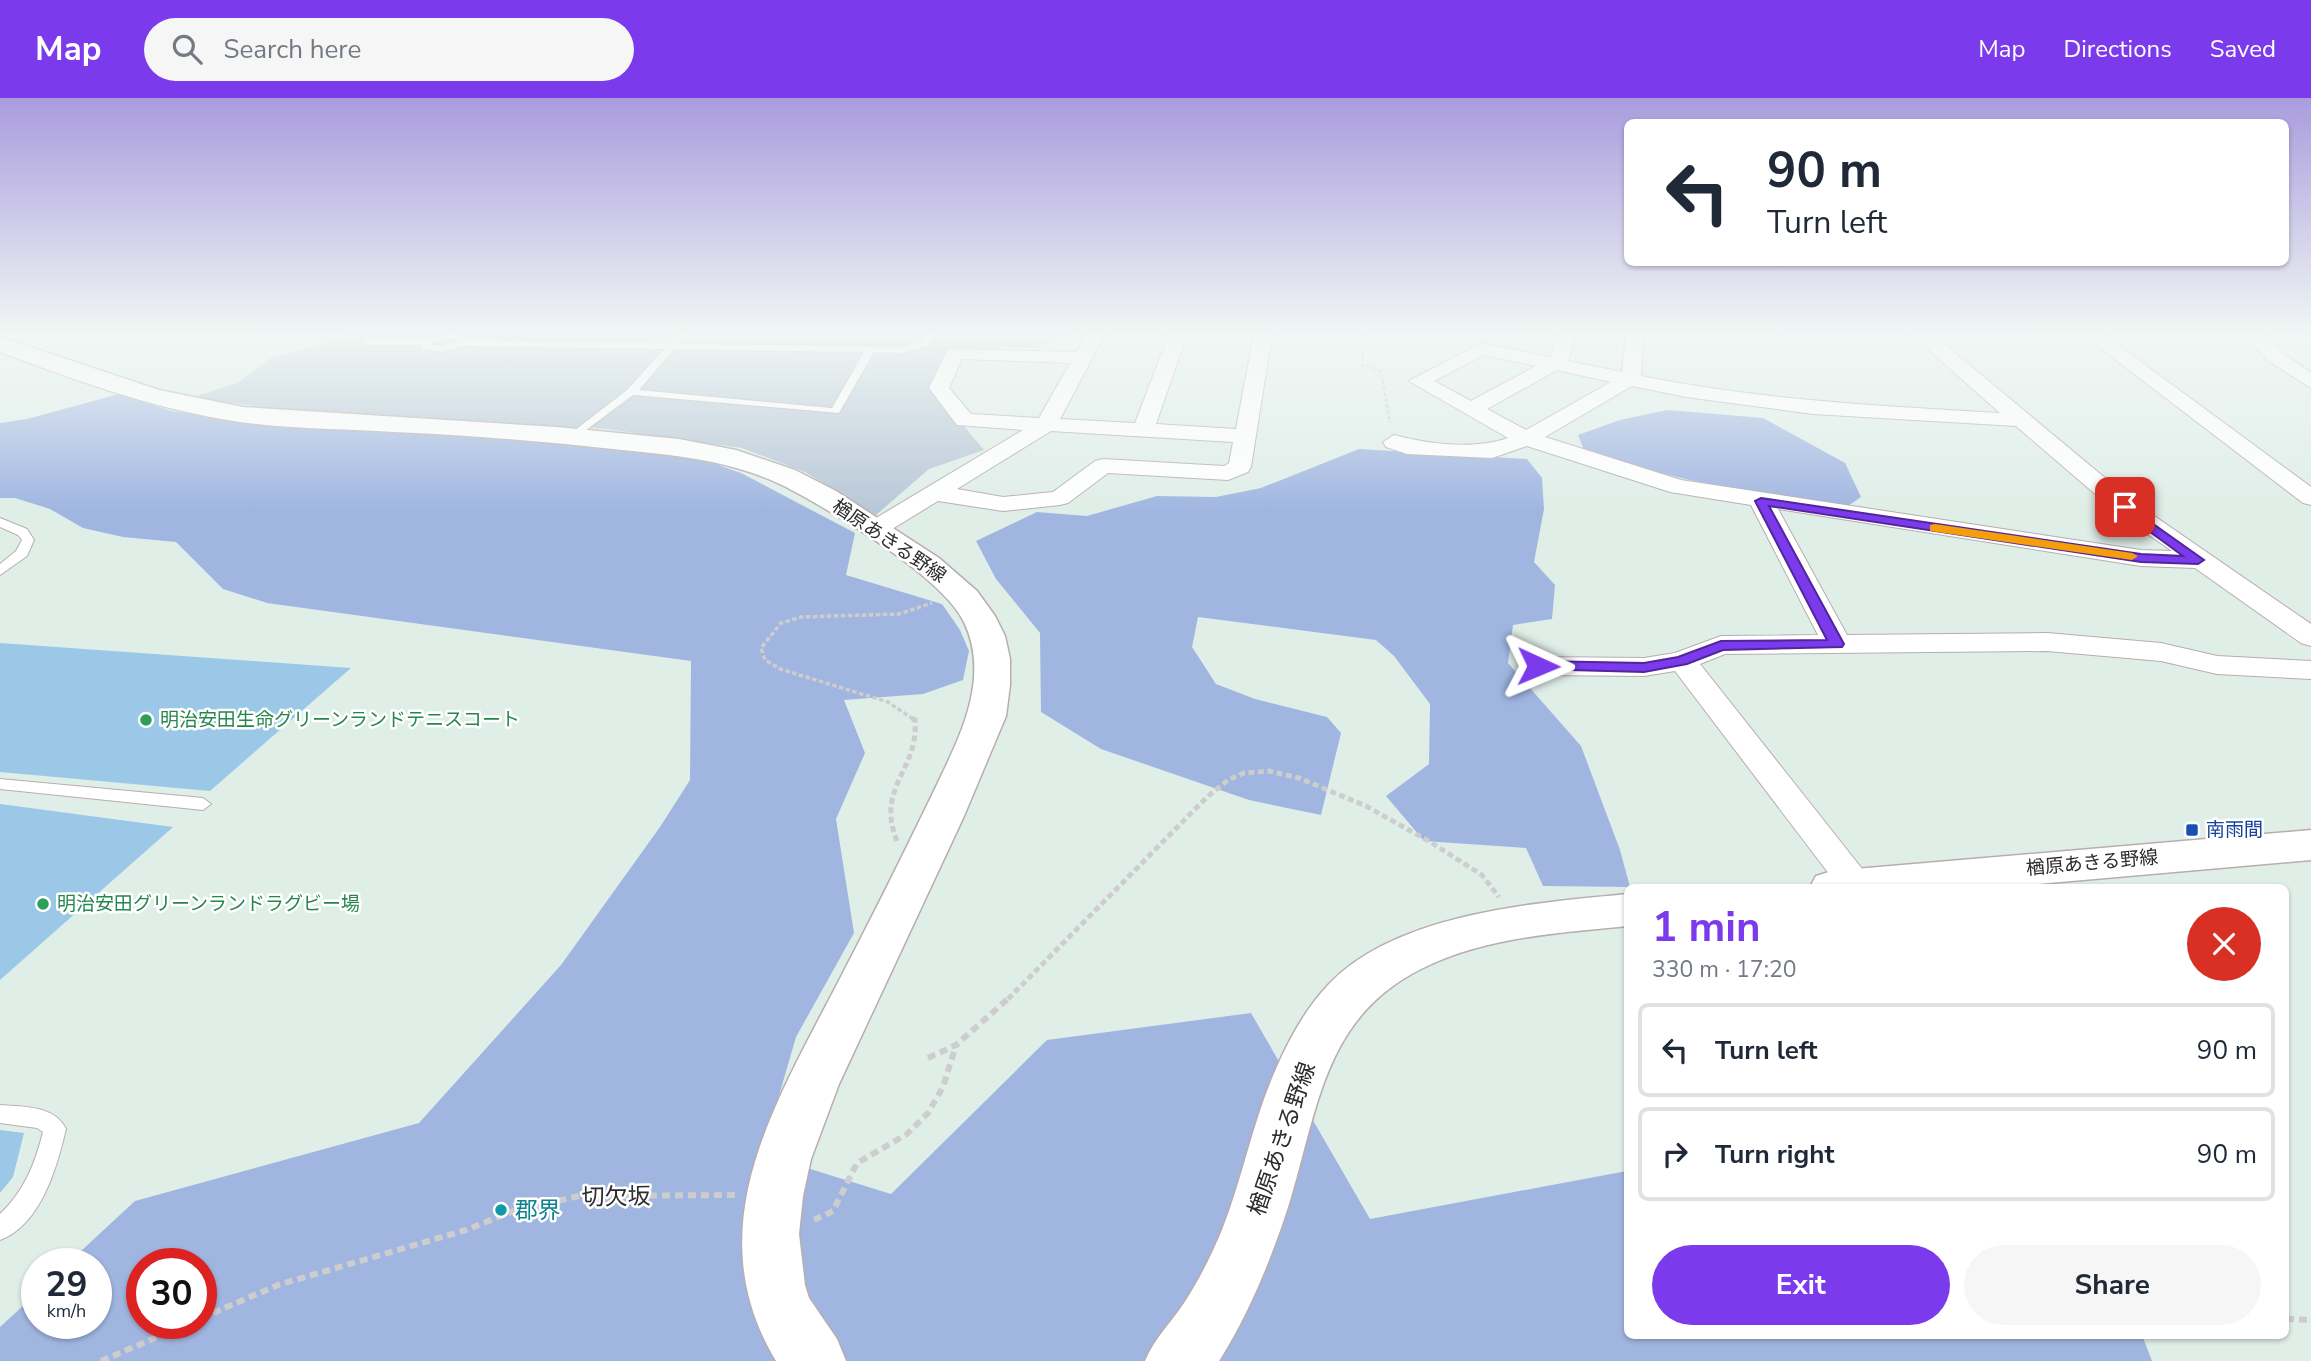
<!DOCTYPE html>
<meta charset="utf-8">
<style>
:root{--surface:#fff;--page:#f6f6f7;--text:#1f2937;--muted:#747a83;--line:#e0e1e3;--accent:#7c3aed}
body{margin:0;font-family:"Nunito Sans","Noto Sans JP",sans-serif;background:var(--page);color:var(--text);height:100vh;display:flex;flex-direction:column;font-size:26px;white-space:nowrap}
*{box-sizing:border-box;margin:0}
p{font-size:23px;color:var(--muted)}
.icon{flex:none;width:38px;height:38px;fill:none;stroke:currentColor;stroke-width:2;stroke-linecap:round;stroke-linejoin:round}
.map{position:relative;flex:1;overflow:hidden}
.details{position:absolute;left:1624px;top:786px;width:665px;height:455px;display:flex;flex-direction:column;background:var(--surface);border-radius:10px;box-shadow:0 2px 5px #0004}
.details>*{flex:none}
.top-card{position:absolute;left:1624px;top:21px;width:665px;height:147px;border-radius:10px;box-shadow:0 2px 5px #0004;background:#fff;color:var(--text);overflow:hidden}
.speed{position:absolute;left:21px;top:1150px;display:flex;gap:14px;font-size:35px;font-weight:700;text-align:center}
.speed>*{display:grid;place-content:center;width:91px;height:91px;border-radius:50%;background:var(--surface);box-shadow:0 2px 5px #0004;line-height:1}
.speed small{font-size:18px;font-weight:400}
.speed .limit{border:10px solid #d22;background:#fff;color:#111}
.pin{position:absolute;display:grid;place-items:center;width:60px;height:60px;color:#fff;margin:-30px;border-radius:14px;box-shadow:0 4px 10px #0006}
.me{position:absolute;width:77px;margin:-38px;rotate:91deg;stroke-linejoin:round;filter:drop-shadow(0 0 5px #0008)}
.turn{display:flex;align-items:center;gap:24px;height:147px;padding:0 28px;font-size:32px}
.turn .icon{width:91px;height:91px;stroke-width:2.5}
.turn b{display:block;font-size:49px;line-height:60px}
.round{display:grid;place-items:center;flex:none;width:74px;height:74px;border-radius:37px;background:var(--page)}
.summary{display:flex;align-items:center;justify-content:space-between;height:119px;padding:0 28px}
h1{font-size:42px;font-weight:700;line-height:52px;color:var(--accent)}
.primary-button{display:flex;gap:14px;margin-top:auto;padding:14px 28px}
.primary-button a{flex:1;height:80px;border-radius:42px;background:var(--accent);color:#fff;font-size:28px;font-weight:700;line-height:80px;text-align:center}
.primary-button a+a{background:var(--page);color:var(--text)}
ul{padding:0;list-style:none}
li{display:flex;align-items:center;gap:21px;height:94px;margin:0 14px 10px;padding:0 14px;border:4px solid var(--line);border-radius:10px}
li div{flex:1}
li b{display:block;font-size:26px}
li em{font-style:normal}
header{display:flex;align-items:center;gap:42px;box-sizing:border-box;height:98px;padding:0 35px;background:var(--accent);color:#fff}
header strong{font-size:33px}
nav{display:flex;gap:38px;margin-inline-start:auto;font-size:24px}
.search{width:490px;height:63px;background:var(--page);display:flex;align-items:center;gap:18px;box-sizing:border-box;padding:0 24px;border-radius:38px;color:var(--muted);font-size:26px}
.map>svg:first-child{display:block}
.green{fill:#a0b6e1;fill-rule:evenodd}
.cemetery{fill:#b8c7d7}
.pitch{fill:#9cc8e8}
.lines{fill:none;stroke-linecap:round;stroke-linejoin:round}
.lane-casing{stroke:#b8adaf;stroke-width:2}
.street-casing{stroke:#b8adaf;stroke-width:2}
.secondary-casing{stroke:#b8adaf;stroke-width:3}
.path-far3{stroke:#cdcdcd;stroke-width:2.5;stroke-dasharray:3.5 2.5;stroke-linecap:butt}
.path-far2{stroke:#cdcdcd;stroke-width:3.5;stroke-dasharray:4.5 2.5;stroke-linecap:butt}
.path-far1{stroke:#cdcdcd;stroke-width:5;stroke-dasharray:6 3.5;stroke-linecap:butt}
.path{stroke:#cdcdcd;stroke-width:6;stroke-dasharray:8 5;stroke-linecap:butt}
.lane{fill:#fff;fill-rule:evenodd}
.street{fill:#fff;fill-rule:evenodd}
.secondary{fill:#fff;fill-rule:evenodd}
.route{fill:#7c3aed;stroke:#51269a;stroke-width:2}
.slow{fill:#f59e0b}
.leisure-dot{fill:#2e9e5b;stroke:#fff;stroke-width:2.5}
.transit-dot{fill:#1a4fb4;stroke:#fff;stroke-width:2.5}
.culture-dot{fill:#0f9aa8;stroke:#fff;stroke-width:2.5}
.labels{text-anchor:middle;dominant-baseline:central;stroke-width:5;stroke-linejoin:round;paint-order:stroke}
.street-label{font-size:19px;fill:#2d2d2d;stroke:#fff}
.leisure-label{font-size:19px;fill:#27864d;stroke:#fff;text-anchor:start}
.transit-label{font-size:19px;fill:#164399;stroke:#fff;text-anchor:start}
.near-street-label{font-size:23px;fill:#2d2d2d;stroke:#fff}
.near-culture-label{font-size:23px;fill:#0d838f;stroke:#fff;text-anchor:start}
</style>
<header>
<strong>Map</strong>
<div class="search"><svg class="icon" aria-label="search" viewBox="0 0 24 24"><circle cx="10" cy="10" r="6"/><path d="M15 15l6 6"/></svg>Search here</div>
<nav><a>Map</a><a>Directions</a><a>Saved</a></nav>
</header>
<div class="map">
<svg width="2311" height="1263" viewBox="0 0 2311 1263">
<rect width="100%" height="100%" fill="#e0eee8"/>
<!-- green -->
<g class="green">
<path d="M119 296 171 313 257 324 568 345 701 361 741 375 855 435 846 477 942 506 960 532 969 553 963 582 923 596 844 602 865 655 836 721 854 835 796 939 762 1056 891 1096 1047 942 1251 915 1370 1121 1627 1073 1628 1237H2142L2152 1263H0V1229L37 1195V1225H96V1166L68 1165 135 1103 419 1025 561 867 660 729 690 682 691 563 267 505 223 491 176 444 123 439 83 430 50 411 15 400H0V325L27 321ZM142 1166H201V1225H142Z"/>
<polygon points="1667,312 1763,320 1845,365 1861,399 1848,408 1694,383 1586,357 1578,337 1620,322"/>
<polygon points="1359,351 1527,361 1542,380 1544,411 1534,464 1555,487 1552,521 1513,527 1508,565 1581,648 1620,752 1630,789 1543,788 1526,750 1424,743 1386,698 1429,666 1430,606 1394,558 1376,542 1198,519 1192,549 1216,586 1255,601 1327,619 1341,635 1321,717 1249,702 1101,651 1041,614 1040,535 996,481 976,443 1037,414 1087,418 1157,398 1216,399 1261,390"/>
</g>
<!-- cemetery -->
<polygon class="cemetery" points="355,236 1068,236 1041,250 1001,249 979,255 953,253 933,291 984,352 929,371 876,417 805,374 742,350 607,331 273,310 190,300 238,285 271,260"/>
<!-- pitch -->
<g class="pitch">
<polygon points="0,545 351,570 210,693 0,674"/>
<polygon points="0,706 173,729 0,882"/>
<polygon points="0,1032 24,1035 13,1079 0,1095"/>
</g>
<g class="lines">
<!-- lane casing -->
<g class="lane-casing">
<g id="lane">
<path d="M448 236H460L468 242 669 245 677 236H687L679 246 902 249 922 243 926 236H936L929 247 902 255 874 254 839 315 633 297 574 341 569 338 570 336 627 292 664 251 461 248 443 254 422 251V247H366L361 244 366 241H427ZM454 241 457 243 442 248 432 247 435 243ZM674 251 864 254 832 310 639 292Z"/>
<polygon points="0,420 27,431 34,442 27,458 0,477 0,466 16,453 22,442 18,437 0,429"/>
<polygon points="0,681 203,700 211,706 203,712 0,691"/>
<path d="M0 1007C23 1009 55 1007 66 1031 57 1069 41 1127 0 1142V1116C24 1093 35 1066 43 1034L37 1030 0 1025Z"/>
</g>
</g>
<!-- street casing -->
<g class="street-casing">
<g id="street">
<path d="M1087 236H1105L1060 321 1135 325 1169 236H1187L1156 326 1236 331 1254 236H1272L1251 369 1248 374 1228 382 1108 375 1068 405 1060 407 1003 413 938 403 884 436H866L863 431 866 426 1023 332 957 327 929 290 948 251 1077 254ZM962 261 1070 265 1039 320 971 316 949 290ZM1051 333 1233 344 1229 365 1224 368 1103 361 1095 363 1053 394 1003 399 957 391Z"/>
<path d="M1558 236H1576L1568 263 1622 274 1626 236H1644L1641 278C1760 302 1880 308 2000 315L1911 236H1932L2134 404 2311 526V548L2301 545 2195 470 2141 468 1778 411 1847 537 2047 535 2161 545 2217 558 2311 563V581L2217 576 2161 563 2047 553 1725 556 1700 566 1874 786 1872 789H1839L1675 573 1644 578 1538 577 1528 574 1523 568 1528 562 1538 559 1644 560 1675 555 1721 538 1818 537 1751 407 1670 394 1527 348 1492 360 1407 356 1386 349 1383 344 1394 337C1428 346 1474 352 1508 340L1409 283 1481 245 1550 259ZM1484 257 1536 268 1471 303 1434 283ZM1557 272 1611 284 1526 332 1487 311ZM1632 288 1686 299 1813 316 2016 328 2116 414 2172 453 2141 452 1681 382 1545 339Z"/>
<polygon points="2082,236 2103,236 2311,389 2311,407 2303,405"/>
<polygon points="2246,236 2265,236 2281,254 2311,275 2311,290 2267,262"/>
</g>
</g>
<!-- secondary casing -->
<g class="secondary-casing">
<g id="secondary">
<path d="M0 239 159 292 243 309 557 329 679 341 736 352 795 372 836 393 939 460 977 493 995 518 1005 538 1010 561V587L1006 618 964 718 839 986 811 1061 803 1098 799 1136 805 1187 809 1200 837 1241 846 1263H776C698 1133 771 1013 833 894 867 829 900 763 932 697 957 644 992 583 964 524 942 478 829 411 782 387 728 361 671 357 613 351 540 343 466 337 393 334 350 331 307 331 265 327 173 318 86 286 0 254Z"/>
<polygon points="2311,732 2311,762 2003,789 1810,789 1816,778 1832,773"/>
<path d="M1628 796V828C1559 835 1483 839 1421 871 1323 920 1318 1012 1289 1106 1272 1159 1250 1213 1221 1260L1219 1263H1145C1155 1239 1172 1224 1186 1202 1200 1180 1212 1156 1222 1132 1243 1079 1253 1022 1276 971 1289 941 1306 910 1329 886 1397 815 1535 805 1628 796Z"/>
</g>
</g>
<!-- path-far3 -->
<polyline class="path-far3" points="1364,236 1362,267 1381,274 1390,325"/>
<!-- path-far2 -->
<polyline class="path-far2" points="913,621 888,604 780,571 765,562 761,550 781,525 801,519 899,516 932,505"/>
<!-- path-far1 -->
<g class="path-far1">
<path d="M897 743C875 689 919 673 915 622L910 619"/>
<polyline points="1008,901 1207,699 1228,682 1244,675 1269,673 1299,680 1366,708 1432,745 1482,777 1499,799"/>
</g>
<!-- path -->
<g class="path">
<polyline points="928,960 956,947 1010,899"/>
<polyline points="814,1122 833,1113 857,1065 907,1036 928,1015 943,989 956,947"/>
<polyline points="201,1220 278,1187 466,1132 516,1112 579,1098 737,1097"/>
<polyline points="2286,1221 2311,1222"/>
<polyline points="101,1263 190,1225"/>
</g>
<!-- lane -->
<use href="#lane" class="lane"/>
<!-- street -->
<use href="#street" class="street"/>
<!-- secondary -->
<use href="#secondary" class="secondary"/>
</g>
<!-- sky -->
<linearGradient id="sky" x2="0" y2="1"><stop stop-color="#a99cdd"/><stop offset="0.57" stop-color="#f1f7f5"/><stop offset="1" stop-color="#f1f7f5" stop-opacity="0"/></linearGradient>
<rect width="2311" height="413" fill="url(#sky)"/>
<!-- route -->
<polygon class="route" points="1761,400 2141,456 2183,458 2120,412 2119,409 2125,406 2204,462 2198,466 2141,464 1769,408 1844,546 1842,549 1723,552 1687,566 1644,574 1533,571 1533,564 1538,563 1644,565 1678,559 1721,543 1827,542 1755,403"/>
<!-- slow -->
<polygon class="slow" points="1935,426 2132,455 2138,458 2132,462 1930,433 1930,427"/>
<!-- markers -->
<g class="leisure-dot">
<circle cx="146" cy="622" r="7"/>
<circle cx="43" cy="806" r="7"/>
</g>
<rect class="transit-dot" x="2185" y="725" width="14" height="14" rx="3.5"/>
<circle class="culture-dot" cx="501" cy="1112" r="7"/>
<g class="labels">
<!-- street labels -->
<g class="street-label">
<text transform="translate(889 443) rotate(34)">楢原あきる野線</text>
<text transform="translate(2092 765) rotate(-5)">楢原あきる野線</text>
</g>
<!-- leisure labels -->
<g class="leisure-label">
<text x="160" y="622">明治安田生命グリーンランドテニスコート</text>
<text x="57" y="806">明治安田グリーンランドラグビー場</text>
</g>
<!-- transit labels -->
<g class="transit-label">
<text x="2206" y="732">南雨間</text>
</g>
<!-- near-street labels -->
<g class="near-street-label">
<text transform="translate(1282 1041) rotate(-71)">楢原あきる野線</text>
<text transform="translate(616 1099) rotate(-1)">切欠坂</text>
</g>
<!-- near-culture labels -->
<g class="near-culture-label">
<text x="515" y="1112">郡界</text>
</g>
</g>
</svg>
<div class="speed"><div>29<small>km/h</small></div><div class="limit">30</div></div>
<div class="pin" style="left:2125px;top:409px;background:#d93025"><svg class="icon" aria-label="arrive" viewBox="0 0 24 24"><path d="M6 21V4h12l-3 4 3 4H6"/></svg></div>
<svg class="me" style="left:1538px;top:568px" viewBox="-20 -20 40 40"><path d="M0-17L14 15 0 8-14 15z" fill="#7c3aed" stroke="#fff" stroke-width="4"/></svg>
<div class="top-card">
<div class="turn"><svg class="icon" aria-label="left" viewBox="0 0 24 24"><path d="M17 20v-9H6M10 6l-5 5 5 5"/></svg><div><b>90 m</b>Turn left</div></div>
</div>
<section class="details">
<div class="summary"><div><h1>1 min</h1><p>330 m · 17:20</p></div><a class="round" style="background:#d93025;color:#fff"><svg class="icon" aria-label="close" viewBox="0 0 24 24"><path d="M6 6l12 12M18 6L6 18"/></svg></a></div>
<ul>
<li><svg class="icon" aria-label="left" viewBox="0 0 24 24"><path d="M17 20v-9H6M10 6l-5 5 5 5"/></svg><div><b>Turn left</b></div><em>90 m</em></li>
<li><svg class="icon" aria-label="right" viewBox="0 0 24 24"><path d="M7 20v-9h11M14 6l5 5-5 5"/></svg><div><b>Turn right</b></div><em>90 m</em></li>
</ul>
<div class="primary-button"><a>Exit</a><a>Share</a></div>
</section>
</div>
